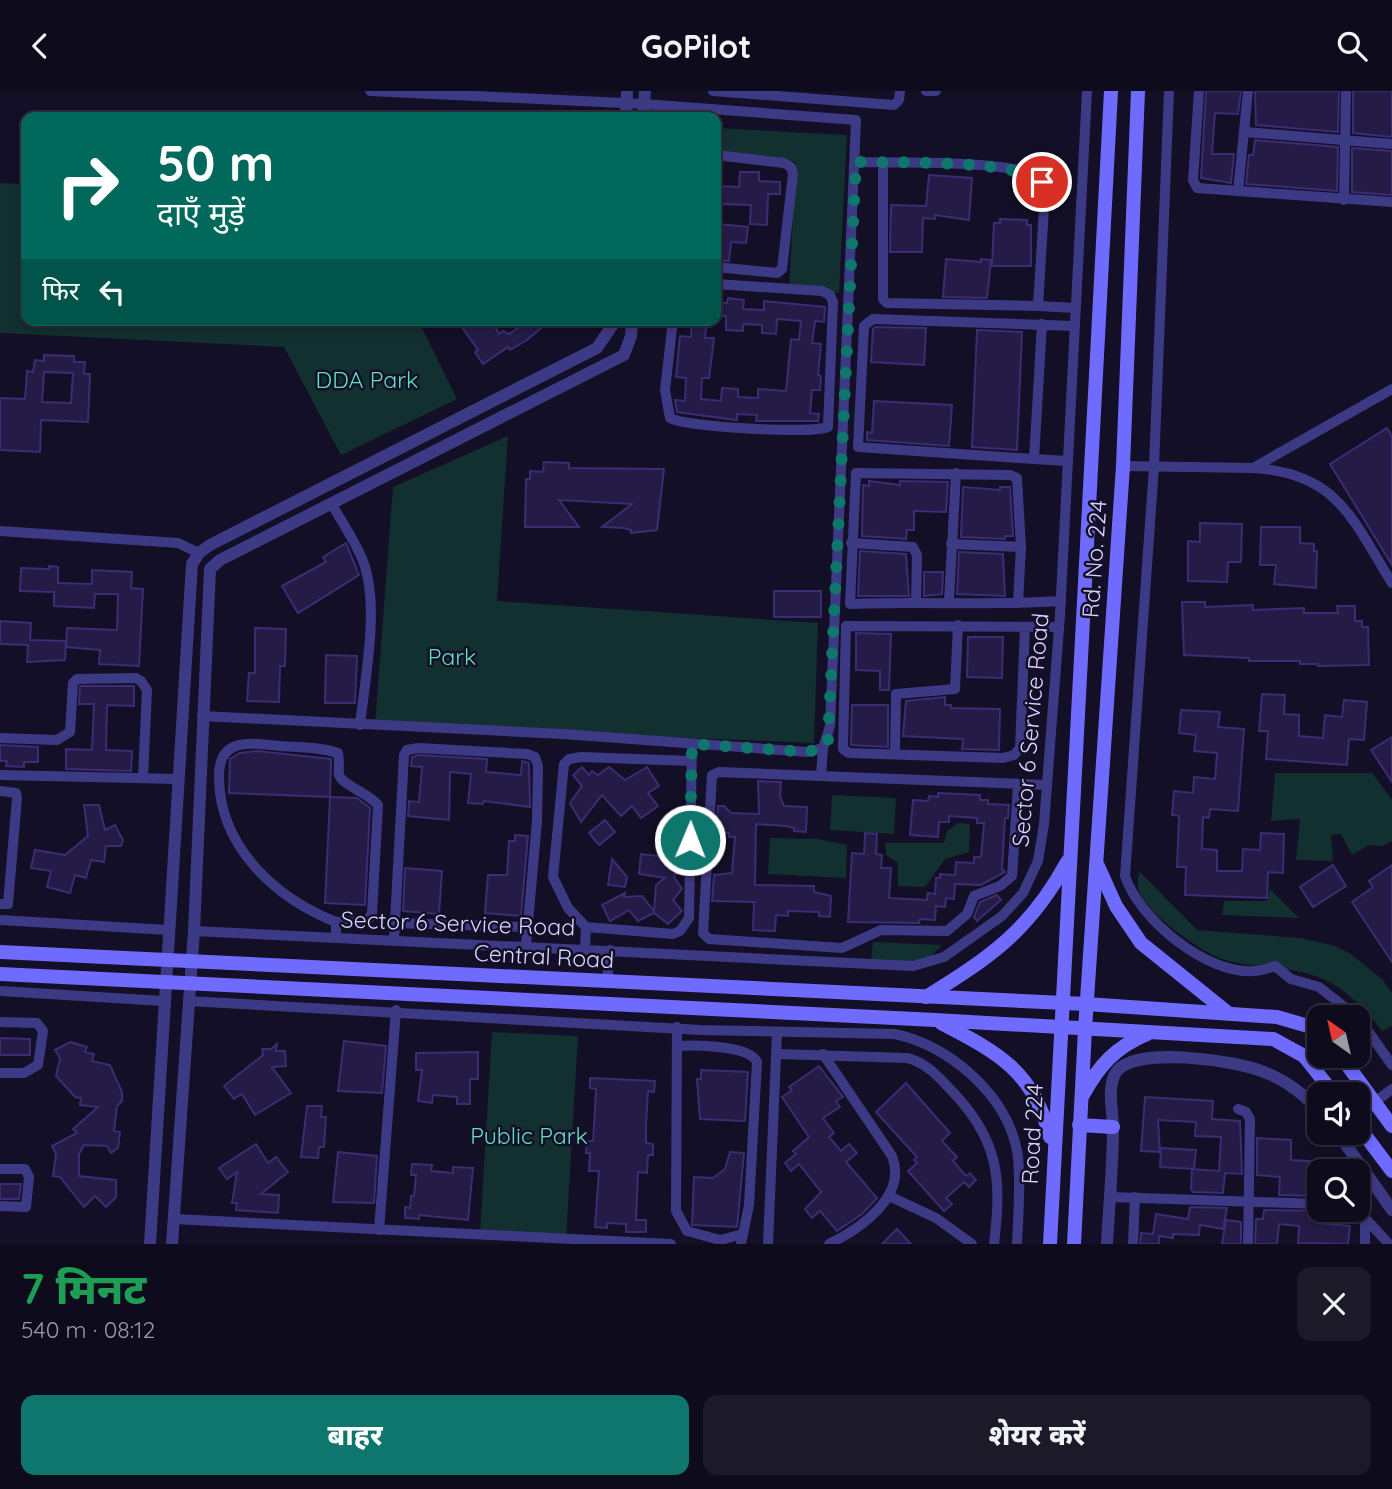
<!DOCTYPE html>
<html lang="hi">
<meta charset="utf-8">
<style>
:root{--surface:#0e0b1c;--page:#1c1929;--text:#f1f3f6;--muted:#9b9ba3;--line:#2e2b3b;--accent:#0f766e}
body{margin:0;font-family:Quicksand,"Noto Sans Devanagari",sans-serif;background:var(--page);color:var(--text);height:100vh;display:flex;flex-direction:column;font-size:26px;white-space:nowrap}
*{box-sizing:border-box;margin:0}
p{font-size:23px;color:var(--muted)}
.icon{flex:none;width:38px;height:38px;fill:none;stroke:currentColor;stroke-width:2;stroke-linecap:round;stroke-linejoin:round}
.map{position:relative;height:1153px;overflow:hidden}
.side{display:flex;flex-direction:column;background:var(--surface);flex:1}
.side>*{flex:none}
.top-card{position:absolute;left:21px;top:21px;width:700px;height:214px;border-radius:14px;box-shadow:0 4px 10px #0003,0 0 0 2px var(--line);background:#00695c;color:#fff;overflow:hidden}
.needle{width:46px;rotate:326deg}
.tools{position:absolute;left:1307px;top:914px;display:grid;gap:14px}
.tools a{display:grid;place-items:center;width:63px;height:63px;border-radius:14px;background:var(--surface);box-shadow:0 4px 10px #0003,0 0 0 2px var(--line);font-size:35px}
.pin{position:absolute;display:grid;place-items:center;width:60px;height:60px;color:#fff;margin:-30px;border:4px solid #fff;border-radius:50%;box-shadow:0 2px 7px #0007}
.me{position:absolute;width:77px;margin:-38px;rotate:1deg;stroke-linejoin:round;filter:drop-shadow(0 0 5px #0008)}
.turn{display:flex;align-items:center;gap:24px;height:147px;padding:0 21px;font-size:32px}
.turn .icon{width:91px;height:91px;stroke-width:2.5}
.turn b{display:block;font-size:49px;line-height:60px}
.then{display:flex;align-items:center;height:66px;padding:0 21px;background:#0003;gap:14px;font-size:26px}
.round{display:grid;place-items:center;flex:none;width:74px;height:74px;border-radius:14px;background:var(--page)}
.overview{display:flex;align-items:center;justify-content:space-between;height:119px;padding:0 21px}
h1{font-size:42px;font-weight:800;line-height:52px;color:#1e9e55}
.action{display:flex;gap:14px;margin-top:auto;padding:14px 21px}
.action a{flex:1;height:80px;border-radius:14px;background:var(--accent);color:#fff;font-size:28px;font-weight:800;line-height:80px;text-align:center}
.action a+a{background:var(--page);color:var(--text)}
header{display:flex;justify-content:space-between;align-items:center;height:91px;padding:0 21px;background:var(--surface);font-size:32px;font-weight:800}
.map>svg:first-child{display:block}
.green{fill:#12302f}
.building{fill:#241b47;stroke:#3b2d73;stroke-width:2;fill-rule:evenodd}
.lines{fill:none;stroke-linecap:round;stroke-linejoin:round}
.minor{stroke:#3d3a85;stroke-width:10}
.tertiary{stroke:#3d3a85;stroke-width:12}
.secondary{stroke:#6f6bff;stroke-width:14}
.route{stroke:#0f766e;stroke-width:12;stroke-dasharray:0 21.6}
.labels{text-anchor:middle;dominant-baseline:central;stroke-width:5;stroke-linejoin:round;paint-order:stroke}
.park-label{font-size:23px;fill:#5fe0c0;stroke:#130f26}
.street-label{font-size:23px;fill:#d9d4ff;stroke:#130f26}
</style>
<header><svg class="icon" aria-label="back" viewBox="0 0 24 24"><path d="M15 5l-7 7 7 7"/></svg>GoPilot<svg class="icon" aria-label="search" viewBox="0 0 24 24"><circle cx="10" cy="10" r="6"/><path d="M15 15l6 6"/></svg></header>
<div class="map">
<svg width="1392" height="1153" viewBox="0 0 1392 1153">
<rect width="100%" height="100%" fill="#130f26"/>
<!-- green -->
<g class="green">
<polygon points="716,37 847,44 839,202 789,199 796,71 716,67"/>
<polygon points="0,92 26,93 26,229 418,229 457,308 341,364 284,256 0,242"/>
<polygon points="508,345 497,510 818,532 814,652 375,634 393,396"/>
<polygon points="1275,682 1372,682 1392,709 1392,750 1383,755 1369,754 1352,764 1341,743 1331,744 1333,770 1296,769 1300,728 1271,730"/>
<polygon points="832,704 896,707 894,743 830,739"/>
<polygon points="958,732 970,733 969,761 945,768 925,796 898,795 898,772 886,764 885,752 944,752 947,740"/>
<polygon points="770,747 818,748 847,754 846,787 768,783"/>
<path d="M1139 780 1197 839 1300 847 1335 855 1351 863 1383 889 1392 902V935L1382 940C1367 921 1349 901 1327 890 1293 873 1256 879 1222 868 1200 860 1142 820 1138 796 1137 791 1139 784 1139 780Z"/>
<polygon points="1270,798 1299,827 1222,824 1224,810 1267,810"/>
<polygon points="873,851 942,854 924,873 871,871"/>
<polygon points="492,941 578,945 566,1148 480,1143"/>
</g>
<!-- building -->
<g class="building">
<polygon points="1206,0 1241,0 1238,23 1215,22 1212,63 1234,63 1231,92 1201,87"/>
<polygon points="1255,0 1339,0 1338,41 1256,34"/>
<polygon points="1353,0 1392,0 1392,46 1353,42"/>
<polygon points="1255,49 1338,56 1337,100 1246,93 1249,64 1253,64"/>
<polygon points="1352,57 1392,60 1392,104 1352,101"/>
<polygon points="740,81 759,81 759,90 780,91 780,103 768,103 767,134 750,133 751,114 719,113 720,95 739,96"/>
<polygon points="929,84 972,87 969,129 935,124 935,128 923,127 922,161 890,161 891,114 926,115"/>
<polygon points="1000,128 1027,129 1027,134 1031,134 1031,175 992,175 994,132 1000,132"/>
<polygon points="718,133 748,136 746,152 731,151 729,170 716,169"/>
<polygon points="946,168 981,171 981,168 991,169 987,207 943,206"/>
<polygon points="728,207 744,209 743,218 764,219 764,210 825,216 824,231 815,230 812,252 821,253 818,284 821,285 820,299 812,299 810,322 819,323 818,330 756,330 757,324 737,323 737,329 677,321 675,309 685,310 686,287 676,286 680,245 691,246 692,229 707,229 705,247 714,247 709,287 702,287 701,308 721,310 722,297 738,298 738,306 758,307 758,298 786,300 791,248 799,249 801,230 777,228 776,243 762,242 762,234 743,233 743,240 726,239 726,225 716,225 716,211 727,212"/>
<polygon points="457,229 492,229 499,243 503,240 509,243 529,229 551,229 527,249 510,259 508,256 483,273 475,261 478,259"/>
<polygon points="875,236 926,237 924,274 871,271 873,238"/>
<polygon points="977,239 1022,241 1017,359 972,356"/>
<path d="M44 264 74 265V271H85L84 283H90L88 331 41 329 40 361 0 359V307L25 308 27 280 33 281 35 269 44 270ZM44 281 73 282 71 312 42 311Z"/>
<polygon points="874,310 952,314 949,355 867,349 867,341 872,342"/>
<polygon points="1387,337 1392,345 1392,474 1330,373"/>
<polygon points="544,371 569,372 569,377 664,378 657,439 631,442 631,439 624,437 602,436 632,413 559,409 579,436 525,436 526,388 530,388 530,380 543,381"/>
<polygon points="869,390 900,394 900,390 948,391 946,421 914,420 914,439 907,439 906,448 862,445 863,394 869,395"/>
<polygon points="963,396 1000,399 1000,396 1010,396 1013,445 1005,445 1005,448 961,446"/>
<polygon points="1200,432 1242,433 1241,471 1228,471 1227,491 1188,490 1188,450 1200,451"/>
<polygon points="1261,436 1300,436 1300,452 1314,453 1314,460 1317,460 1316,497 1274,493 1276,474 1260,474"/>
<polygon points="346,452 359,484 298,522 282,495 326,471 323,466"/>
<polygon points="860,460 906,463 909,505 858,505"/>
<polygon points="959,461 1003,463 1005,505 957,503"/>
<polygon points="49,475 58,476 58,492 92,493 92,479 132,481 131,497 143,498 139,575 99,573 100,559 66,556 67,537 117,539 118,503 95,503 94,517 54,515 54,501 20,500 21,477 49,478"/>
<polygon points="924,481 943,481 942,503 924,505"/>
<rect x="774" y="500" width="47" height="26"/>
<polygon points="1182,511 1205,511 1205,516 1253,514 1253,519 1304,517 1304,522 1338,522 1337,515 1355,515 1355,530 1362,530 1362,536 1368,536 1369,574 1318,575 1318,573 1300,573 1300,570 1249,570 1249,567 1184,564"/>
<polygon points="0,530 31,532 30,549 66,550 65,569 27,571 28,554 0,553"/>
<polygon points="255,537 286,538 285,575 280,575 279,611 247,610 249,582 255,582"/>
<polygon points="856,542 891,543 889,599 880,599 880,580 856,579"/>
<polygon points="968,546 1003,546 1002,587 967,586"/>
<polygon points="326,564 357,565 355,612 325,612"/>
<polygon points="80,595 134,595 134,615 107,614 106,659 132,660 131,680 66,678 66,658 92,659 94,613 79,613"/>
<polygon points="1262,603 1285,604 1284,623 1299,624 1299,645 1323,647 1325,624 1342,626 1344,609 1367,611 1364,649 1349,648 1347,674 1266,668 1268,640 1259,640"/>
<polygon points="945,606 945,614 951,614 951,617 1000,618 999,659 962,658 963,648 903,645 906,610"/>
<polygon points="852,614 888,614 888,656 851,654"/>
<polygon points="1181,619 1220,621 1218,636 1244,638 1238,720 1210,718 1209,727 1203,726 1202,758 1217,759 1217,780 1242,780 1243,758 1260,759 1261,742 1284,743 1283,782 1268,781 1267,807 1185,804 1186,776 1177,776 1179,725 1172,724 1174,700 1193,702 1194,686 1215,688 1217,662 1194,660 1196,644 1179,642"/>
<polygon points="1392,646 1392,691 1371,659"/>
<polygon points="0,654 38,656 38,671 24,671 24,676 6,675 7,670 0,670"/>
<polygon points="257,660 331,668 330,706 229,702 230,668 240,662"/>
<polygon points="418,664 487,668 486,681 521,684 522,670 529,672 530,716 484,710 483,713 468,712 471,683 450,681 449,729 408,725 409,710 419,711 422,676 411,675 412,666"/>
<polygon points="582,676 589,684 592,680 598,684 609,676 625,689 647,676 659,695 648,702 658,715 641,727 632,715 621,725 602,704 581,731 570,712 582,695 573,684"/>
<polygon points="758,690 781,691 780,705 784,715 807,716 806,741 794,740 794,737 786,735 756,733 755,794 814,795 814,801 831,805 830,826 819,825 819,821 788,820 788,825 776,824 775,840 753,839 754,811 712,810 714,784 732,782 735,746 729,746 729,742 716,741 718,715 724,715 731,722 759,723"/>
<polygon points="938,702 980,704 980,709 988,709 988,713 1009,714 1008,727 1005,727 1002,778 1005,781 981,794 955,793 954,808 946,807 945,816 936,815 935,829 920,828 919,832 848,831 852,762 864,763 865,742 877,743 876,763 882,764 881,777 891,777 889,807 927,809 928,802 935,803 936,787 940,787 940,783 955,784 956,771 974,772 974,766 981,766 984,732 977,732 977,727 949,725 949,731 939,731 938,746 910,744 913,709 928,710 929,705 938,706"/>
<polygon points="330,706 357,707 370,717 365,814 325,812"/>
<polygon points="84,714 99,714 105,739 115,734 123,749 121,755 106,755 104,771 91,769 86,787 75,784 70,802 47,796 51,780 31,777 35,759 65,764 88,745"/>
<polygon points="605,729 615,741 599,754 589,742"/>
<polygon points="515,744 528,745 521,825 485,822 488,784 507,784 509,750 515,750"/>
<polygon points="668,762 682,767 674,786 682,798 673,809 682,820 668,833 654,822 638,830 629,819 610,830 602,814 625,802 624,806 642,805 654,820 656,794 665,787 639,783 641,763 667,766"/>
<polygon points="612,768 627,786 625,796 608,794"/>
<polygon points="1333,774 1346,795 1313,816 1300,796"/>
<polygon points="1392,774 1392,871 1352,811 1373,796 1369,790"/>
<polygon points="405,777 442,780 439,823 403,820"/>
<polygon points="997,804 1001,809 977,830 974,826 980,811"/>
<polygon points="0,947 30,948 30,964 0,964"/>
<polygon points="344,950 386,955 382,1002 338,1000"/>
<polygon points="70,951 87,956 85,961 94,963 92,970 110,974 122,1001 122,1010 117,1015 114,1040 120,1041 118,1057 111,1062 107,1055 84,1054 79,1063 79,1085 116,1089 116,1106 106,1116 95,1105 84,1116 60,1086 53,1085 56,1063 52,1055 77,1042 73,1038 98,1016 80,1014 81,1007 75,1006 56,985 60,967 55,959"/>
<polygon points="277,953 276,960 285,960 286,975 272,976 291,1002 255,1024 242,1003 234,1008 224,995 263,964 262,958 271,958"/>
<polygon points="478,961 478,988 470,988 470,1013 457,1013 457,1006 433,1004 432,1012 418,1010 422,979 416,979 416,962"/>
<polygon points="819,975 843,1006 836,1010 840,1016 823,1027 834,1042 829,1046 841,1060 849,1053 857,1062 846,1071 877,1107 862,1123 837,1140 820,1120 812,1127 805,1118 821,1101 799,1073 791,1080 785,1072 796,1063 793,1060 809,1046 782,1006 792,999 789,996"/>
<polygon points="701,979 748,981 745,1030 700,1028 697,988 701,988"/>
<polygon points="590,987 655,990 654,1001 648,1000 646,1033 646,1052 653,1053 653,1064 648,1064 647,1082 638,1081 636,1129 646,1129 646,1141 626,1141 626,1133 607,1132 607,1137 595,1136 599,1080 589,1080 590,1062 586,1062 587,1050 593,1050 595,1019 596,998 590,997"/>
<polygon points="906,992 950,1042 942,1050 957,1066 953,1070 966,1085 970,1082 976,1089 969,1096 964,1091 946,1107 952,1113 944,1120 908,1080 917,1072 914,1069 917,1066 876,1021"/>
<polygon points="1145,1006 1213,1010 1212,1028 1240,1030 1242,1083 1225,1082 1223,1102 1193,1101 1191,1098 1192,1078 1219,1080 1221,1046 1195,1045 1196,1031 1158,1029 1160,1061 1141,1060"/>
<polygon points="307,1015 322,1015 321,1026 326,1026 324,1056 319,1056 318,1067 301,1066"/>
<polygon points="1257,1047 1291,1049 1291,1069 1327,1071 1326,1080 1320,1080 1320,1089 1315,1088 1315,1105 1279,1104 1280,1086 1257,1084"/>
<polygon points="256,1053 268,1072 276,1066 288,1081 261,1103 279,1104 278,1122 236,1119 237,1112 232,1112 237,1081 227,1088 219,1077"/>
<polygon points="1161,1057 1196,1059 1194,1078 1160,1076"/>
<polygon points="338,1061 377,1065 374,1112 333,1111"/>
<polygon points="730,1061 744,1062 737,1136 692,1134 694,1086 713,1087 725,1078"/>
<polygon points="412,1073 432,1074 431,1080 453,1082 453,1076 473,1077 468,1129 419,1124 419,1128 405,1127 405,1116 410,1117 411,1105 414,1105 416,1084 411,1084"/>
<polygon points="0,1093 21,1093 19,1108 0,1108"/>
<polygon points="1190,1116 1227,1117 1223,1138 1200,1134 1199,1144 1173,1143 1173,1147 1159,1145 1159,1153 1140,1153 1141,1142 1153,1143 1156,1123 1188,1128"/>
<polygon points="1264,1119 1320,1120 1319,1132 1350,1135 1348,1153 1298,1152 1299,1135 1279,1133 1277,1153 1255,1153 1256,1128 1263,1128"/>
<polygon points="1226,1129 1241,1131 1241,1153 1222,1153"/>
<polygon points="897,1138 911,1153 882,1153"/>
</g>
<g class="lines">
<!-- minor -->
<g class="minor">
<polyline points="370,0 644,13 856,29 830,635 823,657 821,685"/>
<polyline points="713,0 894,14 899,9 900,0"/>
<polyline points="926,0 936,0"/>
<path d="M1169 0 1154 376 1125 785C1139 828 1207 884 1254 880 1261 880 1269 877 1275 875L1291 888 1319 896 1357 926"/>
<polyline points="1199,0 1193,89 1197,97 1392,111"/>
<polyline points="1245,41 1392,53"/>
<polyline points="716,64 784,72 791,76 793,83 782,178 777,182 716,176"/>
<path d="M856 71C894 72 1004 69 1034 84 1041 88 1043 94 1045 101L1038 215 887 212 883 208V72"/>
<polyline points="1238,100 1248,0"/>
<polyline points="1344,109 1346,0"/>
<polyline points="1038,215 1075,217"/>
<path d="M673 229 665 299 670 327C685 336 810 343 828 336L833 211 830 204 822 200 716 193"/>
<polyline points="1042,233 1034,368 858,356 864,235 873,228 1074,235"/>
<polyline points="1034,368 1067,370"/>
<polyline points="1123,375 1253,377 1392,298"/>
<path d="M1253 377C1338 382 1352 428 1392 492"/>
<path d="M331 412C342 431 355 450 363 470 380 514 365 587 360 634"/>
<polyline points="0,440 178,452 199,462"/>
<polyline points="851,452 913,456 917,464 916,511"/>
<polyline points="951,453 1021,456"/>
<polyline points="949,510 956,382"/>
<path d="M1018 512 1021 456 1017 387 1010 384 856 382 850 513C920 510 991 515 1061 510"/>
<polyline points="1025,536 1020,657 1014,664 1003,667 849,662 843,658 846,535 1059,536"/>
<polyline points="202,625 563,643 807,661 823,657"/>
<polyline points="0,647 57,649 70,641 73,592 77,588 136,587 141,590 147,599 143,687"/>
<polyline points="895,661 896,603 955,598 958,534"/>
<polyline points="0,684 178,688"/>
<polyline points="1018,694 1012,785 1000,795 974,805 967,823 947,840 881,839 842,857 709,848 703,842 712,684 719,681 1047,694"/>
<polyline points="0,700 16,702 17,707 8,813 0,813"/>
<polyline points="0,829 168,839"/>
<polyline points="394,832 528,836"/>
<polyline points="586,836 568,817 553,786 564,673 569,668 581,666 691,670"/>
<polyline points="194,840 913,875 944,866 1002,825 1023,802 1038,770 1044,733 1060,524 1087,0"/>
<path d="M336 847V831L368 829 372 822 378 714C370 703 342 694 339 684 338 677 340 669 338 662 320 656 299 656 280 655 249 652 218 646 219 687 220 757 276 807 336 831"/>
<polyline points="394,849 404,664 407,659 418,657 527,663 535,666 538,675 537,730 526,854"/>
<polyline points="585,857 586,836 673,843 680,840 689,827 692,653"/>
<polyline points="607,891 610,859"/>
<polyline points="0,900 163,910"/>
<path d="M188 910 700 939 895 943C949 955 1003 1001 1016 1055 1022 1077 1018 1129 1017 1153"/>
<polyline points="1358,926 1392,974"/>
<polyline points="0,931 37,932 43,940 38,974 24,982 0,982"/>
<polyline points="677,936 676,1120 687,1140 720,1149 743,1143"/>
<path d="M677 955C695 954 749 954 757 971L749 1114 741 1153"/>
<path d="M777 963 907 967C925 971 938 985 950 998 999 1048 1002 1087 994 1153"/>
<path d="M823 963 892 1065C908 1105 860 1138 829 1153"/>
<polyline points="1375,1011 1392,998"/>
<polyline points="1238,1018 1246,1021 1250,1028 1248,1153"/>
<polyline points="0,1078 25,1078 29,1086 26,1116 0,1115"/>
<polyline points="889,1105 936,1127 972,1153"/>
<polyline points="1110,1106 1320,1113"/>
<polyline points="1348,1118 1365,1127 1389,1153"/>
<polyline points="174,1128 671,1153"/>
<polyline points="379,1139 396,919"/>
<polyline points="768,1153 777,942"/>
<polyline points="1133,1153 1135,1106"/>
<polyline points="1365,1153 1365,1127"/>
</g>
<!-- tertiary -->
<g class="tertiary">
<polyline points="626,26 627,0"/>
<polyline points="643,26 645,0"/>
<polyline points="1337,1041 1392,1119"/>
<polyline points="150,1153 192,473 199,462 210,454 597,257 616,229"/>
<polyline points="172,1153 194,840 210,478 220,469 624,264 631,245 632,229"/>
<path d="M1107 1153C1109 1114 1113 1075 1113 1036 1113 1020 1107 998 1115 983 1131 953 1238 970 1264 981 1285 989 1305 1004 1320 1021"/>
</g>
<!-- secondary -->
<g class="secondary">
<polyline points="1098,775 1116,815 1141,852 1228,922"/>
<polyline points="0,861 1086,913 1277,926 1308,935 1320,944"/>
<polyline points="0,883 935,929 1273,948 1304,965 1334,1003"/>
<path d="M926 906C991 866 1030 839 1067 771"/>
<path d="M941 932C997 961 1034 980 1050 1046"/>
<polyline points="1340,964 1392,1035"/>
<path d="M1083 1004C1099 974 1116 956 1147 943"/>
<polyline points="1079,1034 1113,1036"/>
<polyline points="1358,1035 1392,1080"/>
<polyline points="1050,1153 1111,0"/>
<polyline points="1074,1153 1085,938 1123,375 1138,0"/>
</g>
</g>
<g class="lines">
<!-- route -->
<path class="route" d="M690 749 692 653 807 661 823 657 828 649 856 71C895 72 1016 68 1042 91"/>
</g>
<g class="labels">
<!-- park labels -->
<g class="park-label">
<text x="367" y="288">DDA Park</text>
<text x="452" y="565">Park</text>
<text x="529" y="1044">Public Park</text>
</g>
<!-- street labels -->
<g class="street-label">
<text transform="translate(1094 468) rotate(-86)">Rd. No. 224</text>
<text transform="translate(1030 639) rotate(-85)">Sector 6 Service Road</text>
<text transform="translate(458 832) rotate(2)">Sector 6 Service Road</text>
<text transform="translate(544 865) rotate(3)">Central Road</text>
<text transform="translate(1032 1043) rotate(-87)">Road 224</text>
</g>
</g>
</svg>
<div class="tools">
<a><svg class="needle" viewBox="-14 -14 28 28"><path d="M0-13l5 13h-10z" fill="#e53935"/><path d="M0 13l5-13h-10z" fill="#9b9ba3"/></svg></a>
<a><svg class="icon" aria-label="sound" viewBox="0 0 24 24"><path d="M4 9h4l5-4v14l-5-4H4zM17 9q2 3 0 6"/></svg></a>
<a><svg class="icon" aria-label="search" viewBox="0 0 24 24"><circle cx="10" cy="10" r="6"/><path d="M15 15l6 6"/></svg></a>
</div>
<div class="pin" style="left:1042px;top:91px;background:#d93025"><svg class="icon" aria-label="arrive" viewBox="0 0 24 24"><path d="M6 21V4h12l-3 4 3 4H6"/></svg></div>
<svg class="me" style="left:690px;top:749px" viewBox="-20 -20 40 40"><circle r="17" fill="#0f766e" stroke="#fff" stroke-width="3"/><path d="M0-11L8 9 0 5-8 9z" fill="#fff"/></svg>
<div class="top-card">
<div class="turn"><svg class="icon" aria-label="right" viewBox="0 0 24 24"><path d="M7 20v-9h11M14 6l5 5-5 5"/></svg><div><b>50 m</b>दाएँ मुड़ें</div></div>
<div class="then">फिर<svg class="icon" aria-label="left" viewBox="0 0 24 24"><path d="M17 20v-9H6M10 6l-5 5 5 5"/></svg></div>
</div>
</div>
<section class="side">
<div class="overview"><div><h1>7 मिनट</h1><p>540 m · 08:12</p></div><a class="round"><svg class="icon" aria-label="close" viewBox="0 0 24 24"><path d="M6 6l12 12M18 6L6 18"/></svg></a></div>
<div class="action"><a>बाहर</a><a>शेयर करें</a></div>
</section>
